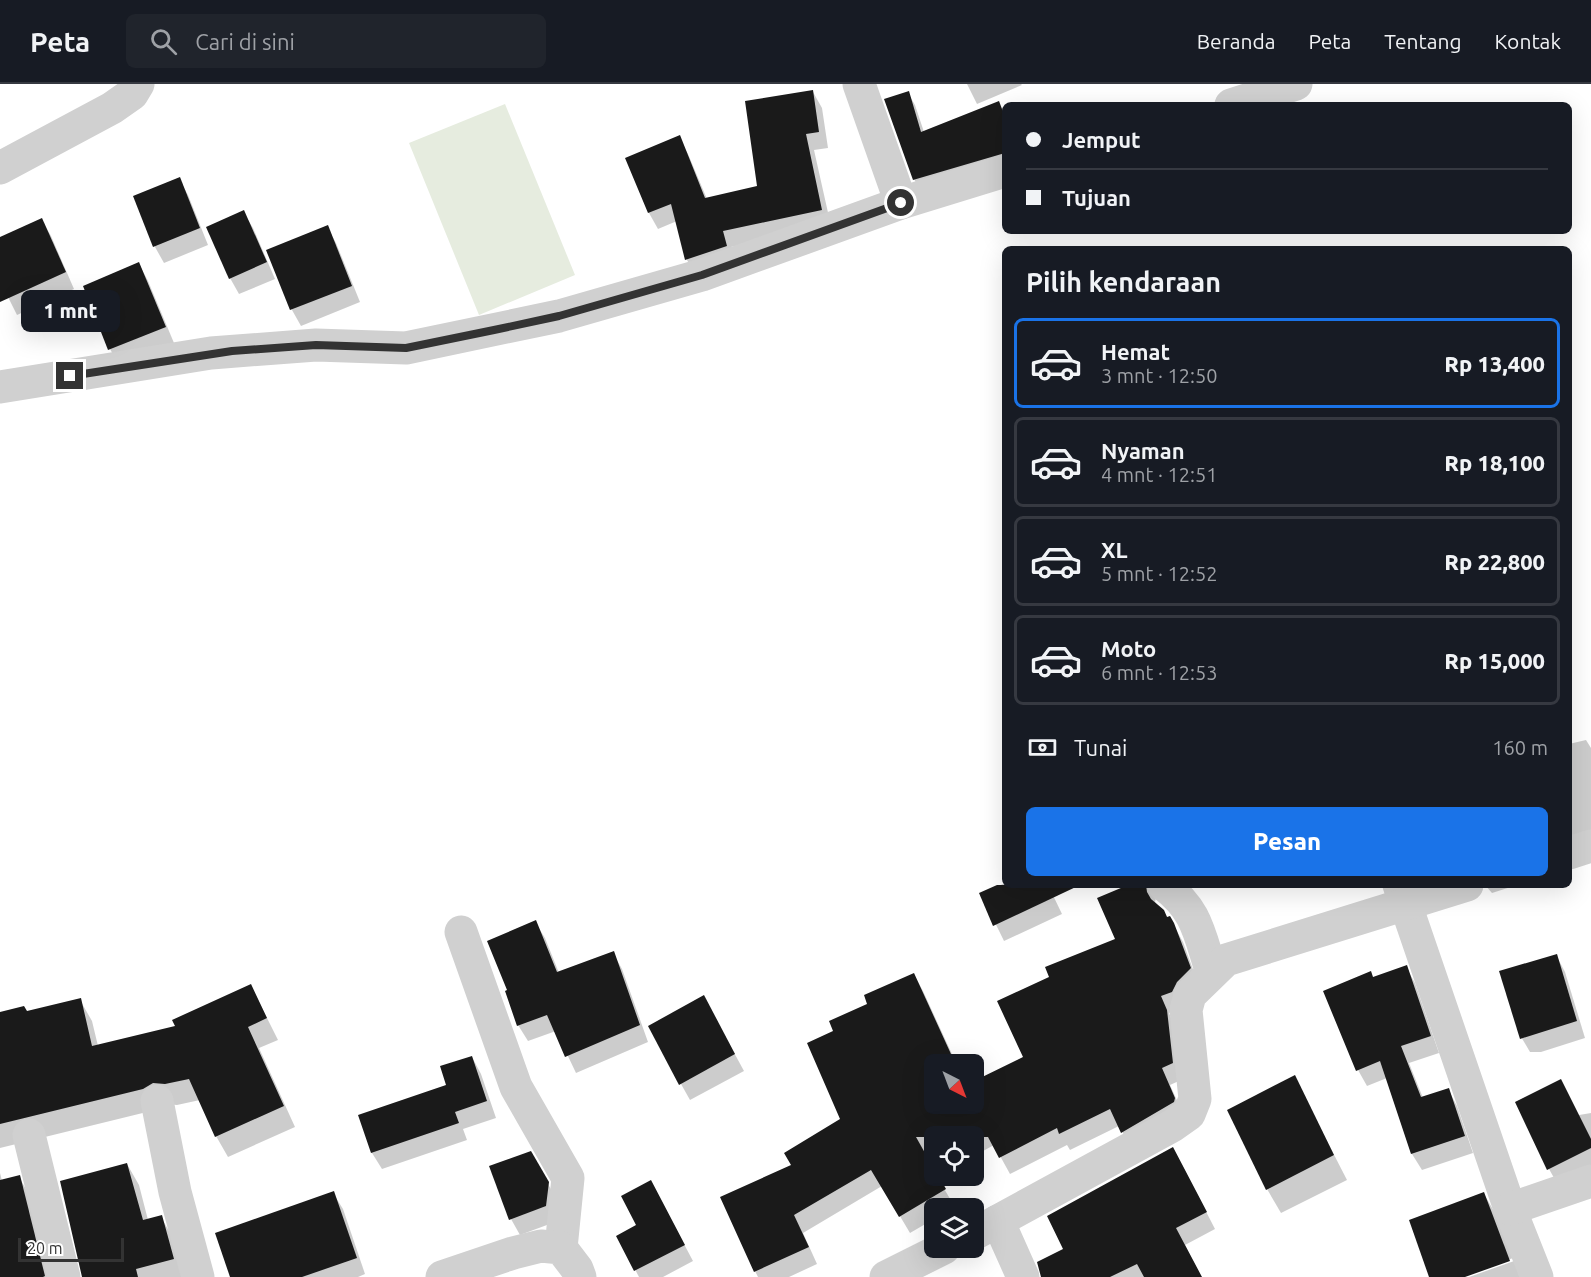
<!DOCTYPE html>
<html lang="id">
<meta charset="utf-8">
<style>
:root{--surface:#171b24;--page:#20242c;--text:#f1f3f6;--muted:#9ea1a6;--line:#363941;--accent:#1a73e8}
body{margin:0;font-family:Ubuntu,sans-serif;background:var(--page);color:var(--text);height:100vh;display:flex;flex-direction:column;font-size:22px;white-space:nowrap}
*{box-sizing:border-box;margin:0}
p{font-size:20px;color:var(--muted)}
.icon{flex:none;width:33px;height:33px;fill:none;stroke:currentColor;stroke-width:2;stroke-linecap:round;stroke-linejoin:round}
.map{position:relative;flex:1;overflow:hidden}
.drawer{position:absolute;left:1002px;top:162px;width:570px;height:642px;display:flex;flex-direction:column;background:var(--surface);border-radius:9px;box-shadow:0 6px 24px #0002}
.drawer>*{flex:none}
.hud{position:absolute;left:1002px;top:18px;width:570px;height:132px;border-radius:9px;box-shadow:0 6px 24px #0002;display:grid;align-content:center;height:132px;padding:0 24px;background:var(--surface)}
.needle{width:39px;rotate:138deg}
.tools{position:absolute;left:924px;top:970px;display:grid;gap:12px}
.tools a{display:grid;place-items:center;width:60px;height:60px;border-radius:9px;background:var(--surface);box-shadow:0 6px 24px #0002;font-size:30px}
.scale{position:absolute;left:18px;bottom:15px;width:106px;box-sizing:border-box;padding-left:6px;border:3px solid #333;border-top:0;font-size:16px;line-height:21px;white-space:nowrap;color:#333;-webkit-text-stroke:4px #fff;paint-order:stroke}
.end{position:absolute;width:27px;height:27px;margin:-14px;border:8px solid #333;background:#fff;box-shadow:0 0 0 3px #fff}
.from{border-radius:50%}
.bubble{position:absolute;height:42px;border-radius:9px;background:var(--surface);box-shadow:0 6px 24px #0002;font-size:20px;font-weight:800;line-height:42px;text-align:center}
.hud b{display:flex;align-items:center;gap:21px;height:57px;font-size:22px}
.hud b+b{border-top:2px solid var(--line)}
.hud i{width:15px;height:15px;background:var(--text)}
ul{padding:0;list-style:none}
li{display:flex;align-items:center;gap:18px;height:90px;margin:0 12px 9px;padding:0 12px;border:3px solid var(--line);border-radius:9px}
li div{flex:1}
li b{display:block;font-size:22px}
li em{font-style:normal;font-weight:800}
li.on{border-color:var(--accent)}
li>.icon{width:54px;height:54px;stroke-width:1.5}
h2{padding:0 24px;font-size:27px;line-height:72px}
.pay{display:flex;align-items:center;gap:15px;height:66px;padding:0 24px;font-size:22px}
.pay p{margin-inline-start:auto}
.button{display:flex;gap:12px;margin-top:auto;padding:12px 24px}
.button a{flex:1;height:69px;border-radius:9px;background:var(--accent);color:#fff;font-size:24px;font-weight:800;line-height:69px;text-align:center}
header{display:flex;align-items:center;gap:36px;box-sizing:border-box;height:84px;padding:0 30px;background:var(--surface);border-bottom:2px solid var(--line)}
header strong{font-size:28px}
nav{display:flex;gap:33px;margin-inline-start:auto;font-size:21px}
.search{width:420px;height:54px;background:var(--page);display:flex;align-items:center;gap:15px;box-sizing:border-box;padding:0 21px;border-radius:9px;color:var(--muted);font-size:22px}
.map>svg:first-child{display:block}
.green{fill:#e6ecdf}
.shadow{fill:#0003}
.building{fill:#1a1a1a}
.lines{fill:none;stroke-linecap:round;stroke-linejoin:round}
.minor{stroke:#d0d0d0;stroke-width:33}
.route{stroke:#333;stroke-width:8}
</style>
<header>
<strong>Peta</strong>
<div class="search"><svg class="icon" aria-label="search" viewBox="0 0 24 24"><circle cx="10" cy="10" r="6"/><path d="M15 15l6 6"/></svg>Cari di sini</div>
<nav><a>Beranda</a><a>Peta</a><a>Tentang</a><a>Kontak</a></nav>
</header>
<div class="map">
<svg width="1591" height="1193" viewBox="0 0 1591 1193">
<rect width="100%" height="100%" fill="#fff"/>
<polygon class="green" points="505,20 575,191 479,231 409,59"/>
<g class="shadow">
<polygon points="967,0 1021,0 1022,1 977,20"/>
<polygon points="813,8 822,24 828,64 814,66 831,142 731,163 735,179 696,192 687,176 677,137 658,145 649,129 627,75 679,53 688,70 707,115 759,103"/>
<polygon points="908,9 915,21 924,48 998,19 1005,31 1005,82 921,107 914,95"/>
<polygon points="179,95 188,111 208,161 164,179 155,163 135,113"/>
<polygon points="243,128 253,144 275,195 239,210 230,194"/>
<polygon points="42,136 51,152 74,205 17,231 0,197 0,154"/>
<polygon points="327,143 336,159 360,218 301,242 292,226 268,167"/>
<polygon points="139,180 148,197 174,259 119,281 110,265"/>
<polygon points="1586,656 1591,664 1591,754 1569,778 1569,660"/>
<polygon points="1005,799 1005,801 1048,801 1062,830 1004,857 981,810"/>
<polygon points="1131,801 1152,801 1157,810 1155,818 1173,840 1183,858 1199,902 1181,924 1169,929 1176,945 1181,996 1170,1001 1184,1032 1132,1065 1119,1042 1070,1066 1067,1061 1010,1090 994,1061 974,1072 974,1053 934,1053 934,1092 939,1092 937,1093 955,1123 951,1125 934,1125 934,1135 910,1149 882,1102 803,1149 817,1180 789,1193 758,1193 755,1187 793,1082 842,1036 835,947 869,920 914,891 923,907 957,981 934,981 934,1020 974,1020 974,998 1025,974 1050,893 1117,856"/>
<polygon points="1485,801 1517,801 1492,809"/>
<polygon points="535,838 545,854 559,889 613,869 622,885 648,958 576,989 556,947 528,957 518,941"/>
<polygon points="1556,871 1565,888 1585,954 1541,968 1530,968 1520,951"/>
<polygon points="1406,883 1415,899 1439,969 1409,979 1423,1014 1448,1005 1457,1022 1473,1069 1422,1086 1412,1070 1387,994 1367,1002 1358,986 1373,894"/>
<polygon points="251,902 278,956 259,964 295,1043 228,1073 216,1052 200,1016 177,1021 165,1020 155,1026 0,1064 0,929 26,928 80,916 92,937 98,962 177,943"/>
<polygon points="713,930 744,987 690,1016 681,1000"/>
<polygon points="472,973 481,990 496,1034 463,1045 467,1056 382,1085 372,1069 360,1032 448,1002"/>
<polygon points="1294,993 1347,1096 1281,1129 1267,1105"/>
<polygon points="1591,1029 1591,1085 1558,1101 1549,1085 1579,1031"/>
<polygon points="530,1068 557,1116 555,1138 520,1151 511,1135"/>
<polygon points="127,1080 139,1101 148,1136 161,1133 173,1154 184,1193 83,1193"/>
<polygon points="1182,1081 1215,1145 1185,1161 1201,1193 1042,1193"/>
<polygon points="0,1089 2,1097 19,1093 31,1114 51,1193 0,1193"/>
<polygon points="333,1109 343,1125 365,1190 358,1193 232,1193"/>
<polygon points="1484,1110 1498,1134 1513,1174 1460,1193 1431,1193"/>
<polygon points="660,1115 693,1177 663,1193 639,1193 618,1153 638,1142"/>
<polygon points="1514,1177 1520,1193 1469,1193"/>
</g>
<g class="building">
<polygon points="813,6 819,48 806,50 822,126 723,147 727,162 685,176 671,120 648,129 625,74 680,51 705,114 757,102 745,17"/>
<polygon points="909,7 921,48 999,17 1005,33 1005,69 913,96 884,15"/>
<polygon points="180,93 200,144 153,163 133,112"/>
<polygon points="244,126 267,178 229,195 206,143"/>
<polygon points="42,134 66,188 0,218 0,153"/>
<polygon points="328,141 352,202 290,226 266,166"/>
<polygon points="139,178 166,243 108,266 83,202"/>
<polygon points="997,801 1080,801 993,842 979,809"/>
<polygon points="1128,801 1146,801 1147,808 1151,815 1164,826 1167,833 1170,832 1174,839 1191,884 1177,898 1172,908 1161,912 1167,926 1173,979 1162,984 1175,1014 1174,1018 1121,1049 1110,1025 1059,1050 1057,1044 999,1074 988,1053 916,1053 934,1085 934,1092 939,1092 946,1105 899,1133 871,1086 794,1131 809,1163 754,1188 720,1113 791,1081 784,1069 840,1035 807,959 833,947 829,937 867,920 864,911 914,889 956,981 934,981 934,1020 974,1020 974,997 1023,973 997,917 1049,893 1045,883 1115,855 1097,814"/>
<polygon points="536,836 557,888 614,867 640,941 565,973 547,931 517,942 505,907 507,906 487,857"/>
<polygon points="1557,870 1577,937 1520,955 1499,887"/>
<polygon points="1407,881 1431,952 1401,962 1421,1013 1449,1004 1465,1052 1411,1070 1380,977 1356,987 1323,907 1371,887 1373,893"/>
<polygon points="251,900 267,934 248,943 284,1022 215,1053 189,995 165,1000 153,999 143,1005 0,1040 0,928 24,922 27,927 81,914 92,962 175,942 172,936"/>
<polygon points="704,911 735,970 679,1001 648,942"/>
<polygon points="472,972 487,1017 455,1028 459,1039 371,1069 358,1031 446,1001 440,982"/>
<polygon points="1295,991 1334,1071 1266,1106 1227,1026"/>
<polygon points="1561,995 1591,1055 1591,1064 1547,1086 1515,1018"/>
<polygon points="1173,1063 1207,1128 1176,1144 1202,1193 1144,1193 1137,1180 1110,1193 1041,1193 1037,1178 1063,1165 1047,1132"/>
<polygon points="531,1067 549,1098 546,1122 509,1136 489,1082"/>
<polygon points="127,1079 143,1136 162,1131 174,1175 136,1185 138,1193 82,1193 60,1097"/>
<polygon points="20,1091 45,1192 43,1193 0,1193 0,1096"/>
<polygon points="651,1096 685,1161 634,1187 616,1152 636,1141 621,1112"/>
<polygon points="334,1107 357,1174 302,1193 230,1193 215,1149"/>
<polygon points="1484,1108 1510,1177 1465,1193 1429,1193 1409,1136"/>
</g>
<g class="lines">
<g class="minor">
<polyline points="859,0 901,119"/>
<polyline points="1231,21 1296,0"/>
<polyline points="0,84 112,24 132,10 138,0"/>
<polyline points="0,303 211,269 316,261 406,264 559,232 702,191 901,119 1005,87"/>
<polyline points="1569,769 1591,762"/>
<path d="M1164,801c34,26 35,49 48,88"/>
<polyline points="1399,801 1510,1125 1537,1193"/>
<polyline points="461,848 516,1003 568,1094 561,1164"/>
<polyline points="157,1017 175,1108 198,1193"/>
<polyline points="29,1051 64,1193"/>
<polyline points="1510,1125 1591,1097"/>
<polyline points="998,1137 1023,1193"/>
<polyline points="974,1150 1172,1042 1189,1030 1195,1015 1186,926 1190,911 1226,876 1467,801"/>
<polyline points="442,1193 513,1169 541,1162 561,1164 577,1185 580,1193"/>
<polyline points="886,1193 944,1164"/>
</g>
</g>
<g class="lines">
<polyline class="route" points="70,292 232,267 316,261 406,264 494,246 559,232 702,191 901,119"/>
</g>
</svg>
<div class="tools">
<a><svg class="needle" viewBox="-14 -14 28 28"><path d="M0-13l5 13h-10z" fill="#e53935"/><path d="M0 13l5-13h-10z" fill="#9ea1a6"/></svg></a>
<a><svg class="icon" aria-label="locate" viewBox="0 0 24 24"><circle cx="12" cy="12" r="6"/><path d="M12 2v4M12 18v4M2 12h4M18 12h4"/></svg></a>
<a><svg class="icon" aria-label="layers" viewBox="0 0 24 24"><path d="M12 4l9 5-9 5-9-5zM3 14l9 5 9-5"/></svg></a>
</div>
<div class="scale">20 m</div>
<i class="end from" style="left:901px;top:119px"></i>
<i class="end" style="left:70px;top:292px"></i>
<div class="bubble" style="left:21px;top:206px;width:99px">1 mnt</div>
<div class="hud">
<b><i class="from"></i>Jemput</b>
<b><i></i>Tujuan</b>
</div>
<section class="drawer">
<h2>Pilih kendaraan</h2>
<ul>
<li class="on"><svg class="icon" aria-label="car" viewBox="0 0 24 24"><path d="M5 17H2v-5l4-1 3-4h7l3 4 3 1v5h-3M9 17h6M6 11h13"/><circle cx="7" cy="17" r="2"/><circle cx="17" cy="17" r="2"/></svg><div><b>Hemat</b><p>3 mnt · 12:50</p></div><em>Rp 13,400</em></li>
<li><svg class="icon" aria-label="car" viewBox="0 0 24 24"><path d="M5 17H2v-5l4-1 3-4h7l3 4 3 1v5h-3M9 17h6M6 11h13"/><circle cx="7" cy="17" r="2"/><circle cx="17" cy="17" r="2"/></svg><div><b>Nyaman</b><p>4 mnt · 12:51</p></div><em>Rp 18,100</em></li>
<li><svg class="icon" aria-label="car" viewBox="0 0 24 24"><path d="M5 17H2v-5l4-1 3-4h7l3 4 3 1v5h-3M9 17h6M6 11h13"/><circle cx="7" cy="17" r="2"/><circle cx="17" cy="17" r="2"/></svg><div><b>XL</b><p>5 mnt · 12:52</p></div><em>Rp 22,800</em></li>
<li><svg class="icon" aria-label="car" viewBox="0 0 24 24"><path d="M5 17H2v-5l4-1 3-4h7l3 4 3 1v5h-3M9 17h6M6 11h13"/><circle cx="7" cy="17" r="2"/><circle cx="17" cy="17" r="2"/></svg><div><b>Moto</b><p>6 mnt · 12:53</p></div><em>Rp 15,000</em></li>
</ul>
<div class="pay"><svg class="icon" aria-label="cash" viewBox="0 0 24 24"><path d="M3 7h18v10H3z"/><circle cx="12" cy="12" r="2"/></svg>Tunai<p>160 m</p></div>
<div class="button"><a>Pesan</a></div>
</section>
</div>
